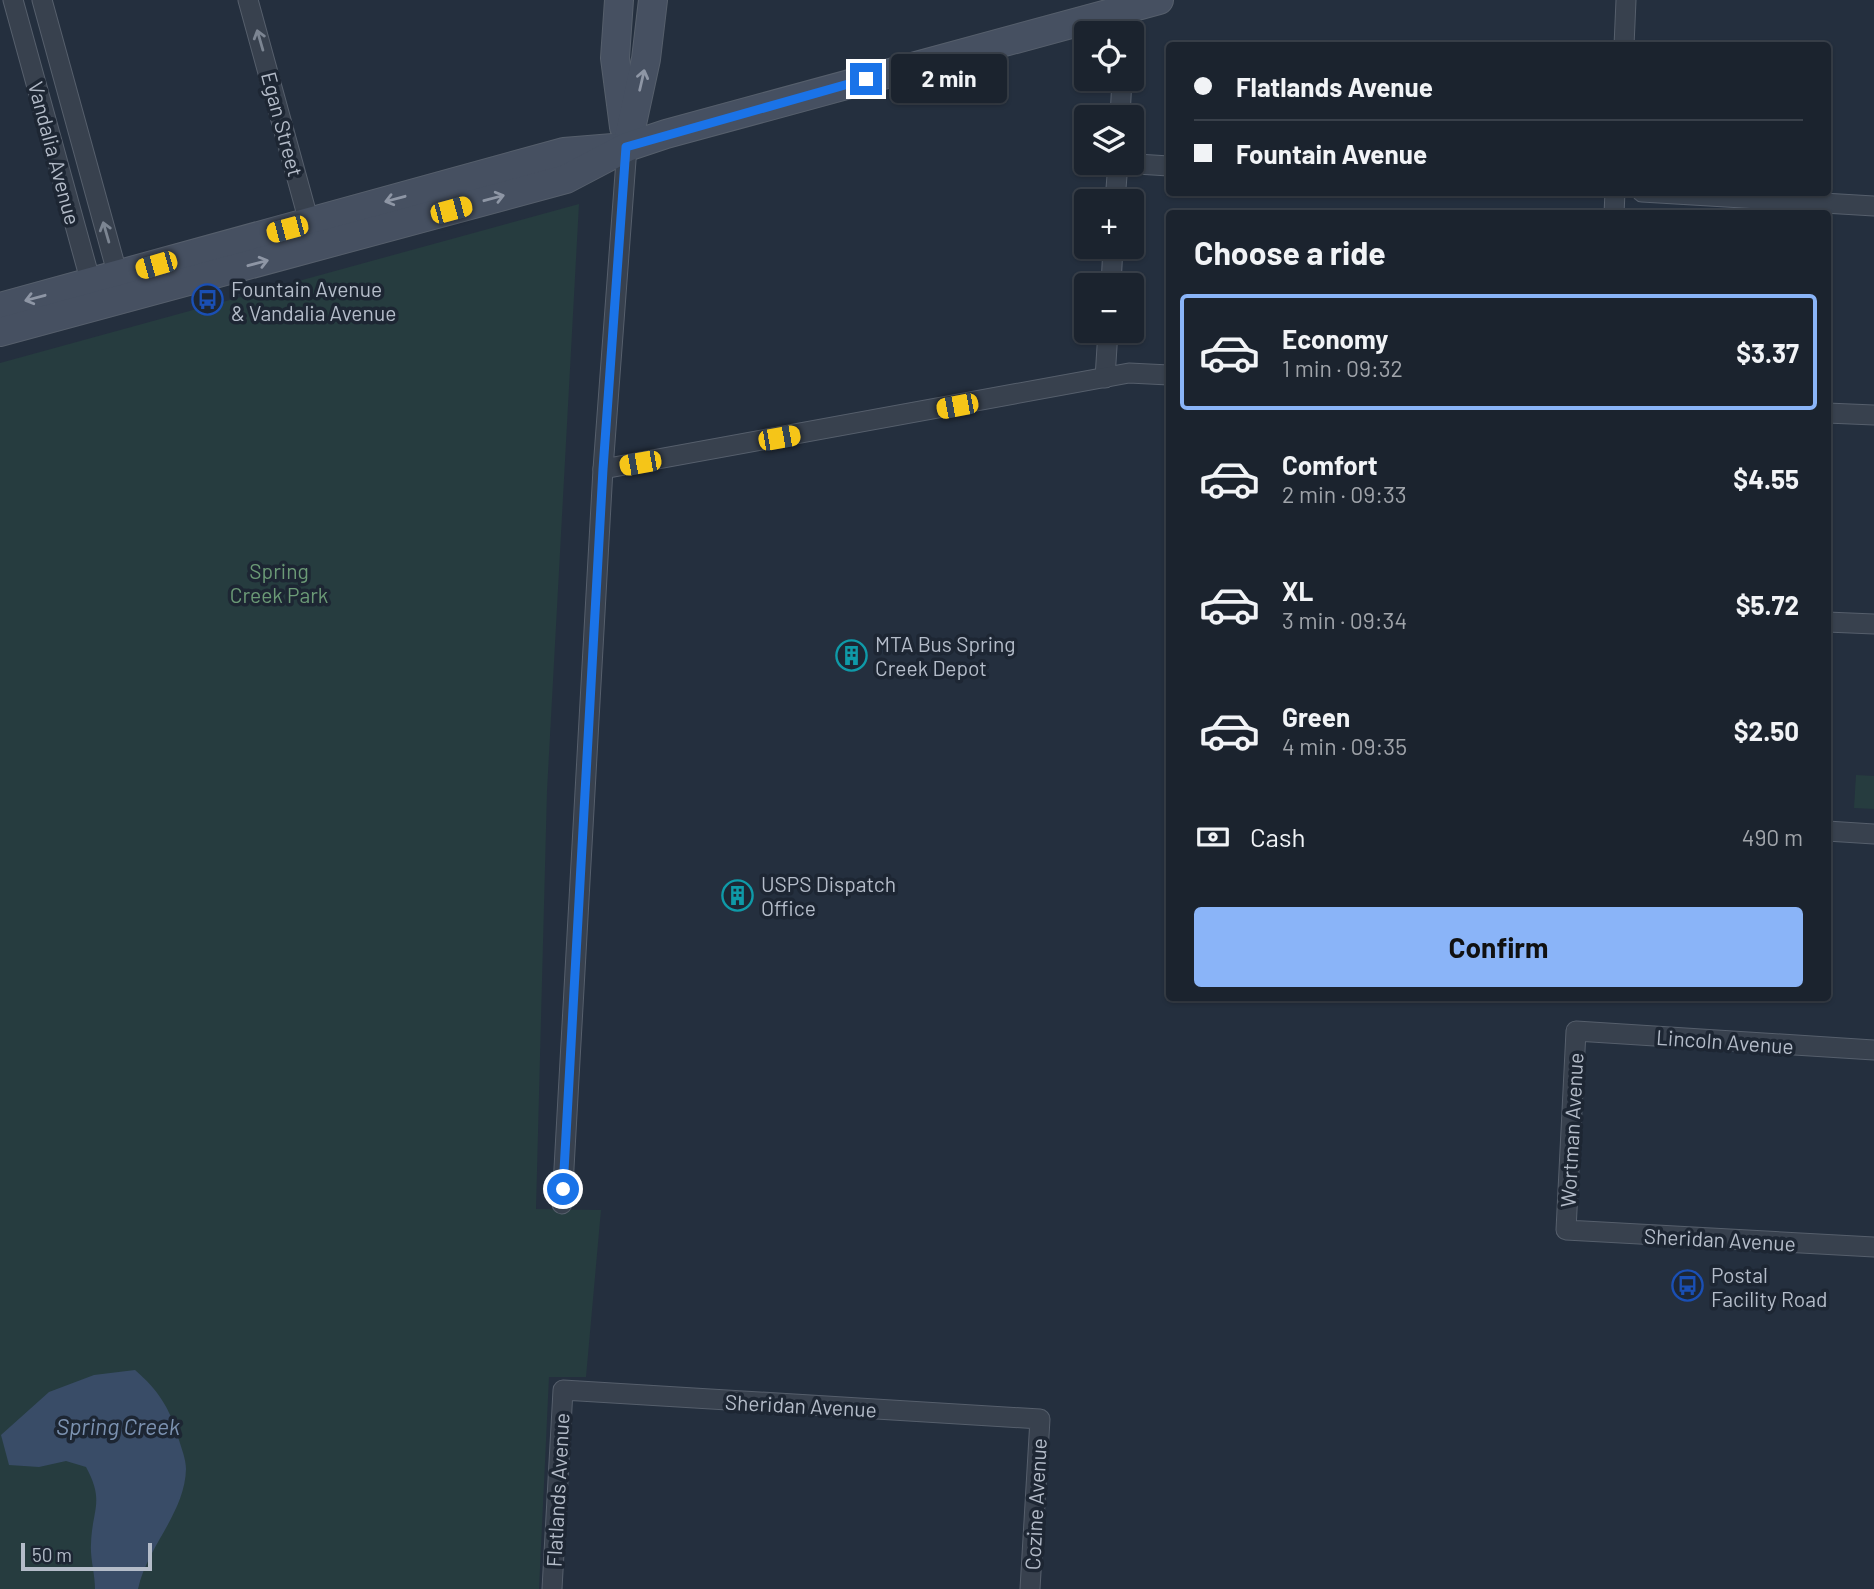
<!DOCTYPE html>
<meta charset="utf-8">
<style>
:root{--surface:#1b232e;--page:#282f3a;--text:#f1f3f6;--muted:#a0a4aa;--line:#39404a;--accent:#8ab4f8}
body{margin:0;font-family:Barlow,sans-serif;background:var(--page);color:var(--text);height:100vh;display:flex;flex-direction:column;font-size:26px;white-space:nowrap}
*{box-sizing:border-box;margin:0}
p{font-size:23px;color:var(--muted)}
.icon{flex:none;width:38px;height:38px;fill:none;stroke:currentColor;stroke-width:2;stroke-linecap:round;stroke-linejoin:round}
.map{position:relative;flex:1;overflow:hidden}
.side{position:absolute;left:1166px;top:210px;width:665px;height:791px;display:flex;flex-direction:column;background:var(--surface);border-radius:7px;box-shadow:0 2px 5px #0004,0 0 0 2px var(--line)}
.side>*{flex:none}
.top-card{position:absolute;left:1166px;top:42px;width:665px;height:154px;border-radius:7px;box-shadow:0 2px 5px #0004,0 0 0 2px var(--line);display:grid;align-content:center;height:154px;padding:0 28px;background:var(--surface)}
.fabs{position:absolute;left:1074px;top:21px;display:grid;gap:14px}
.fabs a{display:grid;place-items:center;width:70px;height:70px;border-radius:7px;background:var(--surface);box-shadow:0 2px 5px #0004,0 0 0 2px var(--line);font-size:35px}
.scale{position:absolute;left:21px;bottom:18px;width:131px;box-sizing:border-box;padding-left:7px;border:4px solid #b4bcc9;border-top:0;font-size:19px;line-height:24px;white-space:nowrap;color:#b4bcc9;-webkit-text-stroke:5px #1d2633;paint-order:stroke}
.end{position:absolute;width:32px;height:32px;margin:-16px;border:9px solid #1a73e8;background:#fff;box-shadow:0 0 0 4px #fff}
.from{border-radius:50%}
.bubble{position:absolute;height:49px;border-radius:7px;background:var(--surface);box-shadow:0 2px 5px #0004,0 0 0 2px var(--line);font-size:23px;font-weight:700;line-height:49px;text-align:center}
.car{position:absolute;width:21px;height:42px;margin:-21px -10px;border-radius:9px;box-shadow:0 0 5px 2px #0007;background:linear-gradient(#f5c518 24%,#345 0 40%,#f5c518 0 76%,#345 0 86%,#f5c518 0)}
.top-card b{display:flex;align-items:center;gap:24px;height:66px;font-size:26px}
.top-card b+b{border-top:2px solid var(--line)}
.top-card i{width:18px;height:18px;background:var(--text)}
ul{padding:0;list-style:none}
li{display:flex;align-items:center;gap:21px;height:116px;margin:0 14px 10px;padding:0 14px;border:4px solid transparent;border-radius:7px}
li div{flex:1}
li b{display:block;font-size:26px}
li em{font-style:normal;font-weight:700}
li.on{border-color:var(--accent)}
li>.icon{width:63px;height:63px;stroke-width:1.5}
h2{padding:0 28px;font-size:32px;line-height:84px}
.pay{display:flex;align-items:center;gap:18px;height:77px;padding:0 28px;font-size:26px}
.pay p{margin-inline-start:auto}
.primary-button{display:flex;gap:14px;margin-top:auto;padding:14px 28px}
.primary-button a{flex:1;height:80px;border-radius:7px;background:var(--accent);color:#111;font-size:28px;font-weight:700;line-height:80px;text-align:center}
.map>svg:first-child{display:block}
.green{fill:#263c3f}
.water{fill:#394c67}
.lines{fill:none;stroke-linecap:round;stroke-linejoin:round}
.street-casing{stroke:#565f6c;stroke-width:21}
.secondary-casing{stroke:#565f6c;stroke-width:30}
.street{stroke:#38414e;stroke-width:19}
.secondary{stroke:#465061;stroke-width:28}
.oneway{stroke:#7c8592}
.oneway2{stroke:#8e96a5}
.route{stroke:#1a73e8;stroke-width:9}
.labels{text-anchor:middle;dominant-baseline:central;stroke-width:7;stroke-linejoin:round;paint-order:stroke}
.street-label{font-size:21px;fill:#b4bcc9;stroke:#1d2633}
.poi-label{font-size:21px;fill:#b4bcc9;stroke:#1d2633;text-anchor:start}
.park-label{font-size:21px;fill:#6b9a76;stroke:#1d2633}
.water-label{font-size:23px;font-style:italic;fill:#7c92b1;stroke:#1d2633}
</style>
<div class="map">
<svg width="1874" height="1589" viewBox="0 0 1874 1589">
<rect width="100%" height="100%" fill="#242f3e"/>
<g class="green">
<polygon points="579,204 547,791 536,1209 601,1210 586,1377 549,1377 539,1589 0,1589 0,363"/>
<polygon points="1856,775 1874,776 1874,809 1854,808"/>
</g>
<path class="water" d="M135,1370c23,20 35,38 43,67 3,10 8,22 8,32 -1,44 -39,78 -48,120h-43c0,-15 -5,-31 -4,-45 1,-35 14,-42 -5,-77l-20,-6 -27,6 -30,-2 -8,-30 48,-43 45,-17z"/>
<g class="lines">
<defs>
<g id="street">
<polyline points="13,0 94,294"/>
<polyline points="42,0 121,287"/>
<polyline points="248,0 312,233"/>
<polyline points="1126,33 1129,0"/>
<polyline points="1624,46 1626,0"/>
<polyline points="1120,117 1122,79"/>
<polyline points="1121,163 1169,166"/>
<polyline points="1642,192 1874,206"/>
<polyline points="1115,201 1118,163"/>
<polyline points="1614,214 1615,192"/>
<polyline points="1111,285 1113,247"/>
<polyline points="1105,378 1108,331"/>
<polyline points="1827,413 1874,415"/>
<polyline points="603,469 1129,373 1169,375"/>
<polyline points="1827,622 1874,624"/>
<polyline points="1827,831 1874,834"/>
<polyline points="1874,1050 1576,1031 1566,1230 1874,1247"/>
<polyline points="562,1204 603,469 627,147"/>
<polyline points="552,1589 563,1390 1040,1419 1030,1589"/>
</g>
<g id="secondary">
<polyline points="619,0 615,58 624,127"/>
<polyline points="627,147 646,59 653,0"/>
<polyline points="0,307 564,152 613,148"/>
<polyline points="0,332 566,179 627,147 666,134 1159,0"/>
</g>
</defs>
<use href="#street" class="street-casing"/>
<use href="#secondary" class="secondary-casing"/>
<use href="#street" class="street"/>
<use href="#secondary" class="secondary"/>
</g>
<defs><path id="oneway-shaft" d="M-6 0H5M1.5-3L5.5 0L1.5 3" fill="none" stroke-width="1.6" stroke-linecap="round" stroke-linejoin="round" transform="scale(1.75)"/></defs>
<g class="oneway">
<use href="#oneway-shaft" transform="translate(260 40) rotate(-106)"/>
<use href="#oneway-shaft" transform="translate(106 232) rotate(-106)"/>
</g>
<g class="oneway2">
<use href="#oneway-shaft" transform="translate(642 80) rotate(-77)"/>
<use href="#oneway-shaft" transform="translate(494 198) rotate(-15)"/>
<use href="#oneway-shaft" transform="translate(395 199) rotate(165)"/>
<use href="#oneway-shaft" transform="translate(258 263) rotate(-15)"/>
<use href="#oneway-shaft" transform="translate(35 298) rotate(165)"/>
</g>
<g class="lines">
<polyline class="route" points="563,1189 603,469 626,147 866,79"/>
</g>
<defs>
<symbol id="bus-ring" viewBox="-11 -11 22 22"><circle r="9.5" fill="#1d2633" stroke="#1a4fb4" stroke-width="1.5"/><path d="M-5-6H5V4H4V6H2V4H-2V6H-4V4H-5ZM-3.5-4V0h7V-4ZM-3.5 1.2v1.5H-2V1.2ZM2 1.2v1.5H3.5V1.2Z" fill="#1a4fb4"/></symbol>
<symbol id="building-ring" viewBox="-11 -11 22 22"><circle r="9.5" fill="#1d2633" stroke="#0f9aa8" stroke-width="1.5"/><path d="M-4-6H4V6H1V3H-1V6H-4ZM-2.5-4.3h1.7v1.8h-1.7ZM.8-4.3h1.7v1.8H.8ZM-2.5-1h1.7V.8h-1.7ZM.8-1h1.7V.8H.8Z" fill="#0f9aa8"/></symbol>
</defs>
<g fill-rule="evenodd">
<use href="#bus-ring" x="190" y="282" width="35" height="35"/>
<use href="#building-ring" x="834" y="638" width="35" height="35"/>
<use href="#building-ring" x="720" y="878" width="35" height="35"/>
<use href="#bus-ring" x="1670" y="1268" width="35" height="35"/>
</g>
<g class="labels">
<g class="street-label">
<text transform="translate(283 124) rotate(75)">Egan Street</text>
<text transform="translate(55 153) rotate(75)">Vandalia Avenue</text>
<text transform="translate(1725 1041) rotate(4)">Lincoln Avenue</text>
<text transform="translate(1571 1130) rotate(-87)">Wortman Avenue</text>
<text transform="translate(1720 1239) rotate(3)">Sheridan Avenue</text>
<text transform="translate(801 1405) rotate(3)">Sheridan Avenue</text>
<text transform="translate(557 1490) rotate(-87)">Flatlands Avenue</text>
<text transform="translate(1035 1504) rotate(-87)">Cozine Avenue</text>
</g>
<g class="poi-label">
<text x="231" y="288">Fountain Avenue<tspan x="231" dy="24">&amp; Vandalia Avenue</tspan></text>
<text x="875" y="643">MTA Bus Spring<tspan x="875" dy="24">Creek Depot</tspan></text>
<text x="761" y="883">USPS Dispatch<tspan x="761" dy="24">Office</tspan></text>
<text x="1711" y="1274">Postal<tspan x="1711" dy="24">Facility Road</tspan></text>
</g>
<g class="park-label">
<text x="279" y="570">Spring<tspan x="279" dy="24">Creek Park</tspan></text>
</g>
<g class="water-label">
<text x="118" y="1426">Spring Creek</text>
</g>
</g>
</svg>
<div class="fabs">
<a><svg class="icon" aria-label="locate" viewBox="0 0 24 24"><circle cx="12" cy="12" r="6"/><path d="M12 2v4M12 18v4M2 12h4M18 12h4"/></svg></a>
<a><svg class="icon" aria-label="layers" viewBox="0 0 24 24"><path d="M12 4l9 5-9 5-9-5zM3 14l9 5 9-5"/></svg></a>
<a>+</a>
<a>−</a>
</div>
<div class="scale">50 m</div>
<i class="end from" style="left:563px;top:1189px"></i>
<i class="end" style="left:866px;top:79px"></i>
<div class="bubble" style="left:891px;top:54px;width:116px">2 min</div>
<i class="car" style="left:451px;top:210px;rotate:75deg"></i>
<i class="car" style="left:287px;top:229px;rotate:255deg"></i>
<i class="car" style="left:156px;top:265px;rotate:254deg"></i>
<i class="car" style="left:957px;top:406px;rotate:259deg"></i>
<i class="car" style="left:779px;top:438px;rotate:80deg"></i>
<i class="car" style="left:640px;top:463px;rotate:260deg"></i>
<div class="top-card">
<b><i class="from"></i>Flatlands Avenue</b>
<b><i></i>Fountain Avenue</b>
</div>
<section class="side">
<h2>Choose a ride</h2>
<ul>
<li class="on"><svg class="icon" aria-label="car" viewBox="0 0 24 24"><path d="M5 17H2v-5l4-1 3-4h7l3 4 3 1v5h-3M9 17h6M6 11h13"/><circle cx="7" cy="17" r="2"/><circle cx="17" cy="17" r="2"/></svg><div><b>Economy</b><p>1 min · 09:32</p></div><em>$3.37</em></li>
<li><svg class="icon" aria-label="car" viewBox="0 0 24 24"><path d="M5 17H2v-5l4-1 3-4h7l3 4 3 1v5h-3M9 17h6M6 11h13"/><circle cx="7" cy="17" r="2"/><circle cx="17" cy="17" r="2"/></svg><div><b>Comfort</b><p>2 min · 09:33</p></div><em>$4.55</em></li>
<li><svg class="icon" aria-label="car" viewBox="0 0 24 24"><path d="M5 17H2v-5l4-1 3-4h7l3 4 3 1v5h-3M9 17h6M6 11h13"/><circle cx="7" cy="17" r="2"/><circle cx="17" cy="17" r="2"/></svg><div><b>XL</b><p>3 min · 09:34</p></div><em>$5.72</em></li>
<li><svg class="icon" aria-label="car" viewBox="0 0 24 24"><path d="M5 17H2v-5l4-1 3-4h7l3 4 3 1v5h-3M9 17h6M6 11h13"/><circle cx="7" cy="17" r="2"/><circle cx="17" cy="17" r="2"/></svg><div><b>Green</b><p>4 min · 09:35</p></div><em>$2.50</em></li>
</ul>
<div class="pay"><svg class="icon" aria-label="cash" viewBox="0 0 24 24"><path d="M3 7h18v10H3z"/><circle cx="12" cy="12" r="2"/></svg>Cash<p>490 m</p></div>
<div class="primary-button"><a>Confirm</a></div>
</section>
</div>
